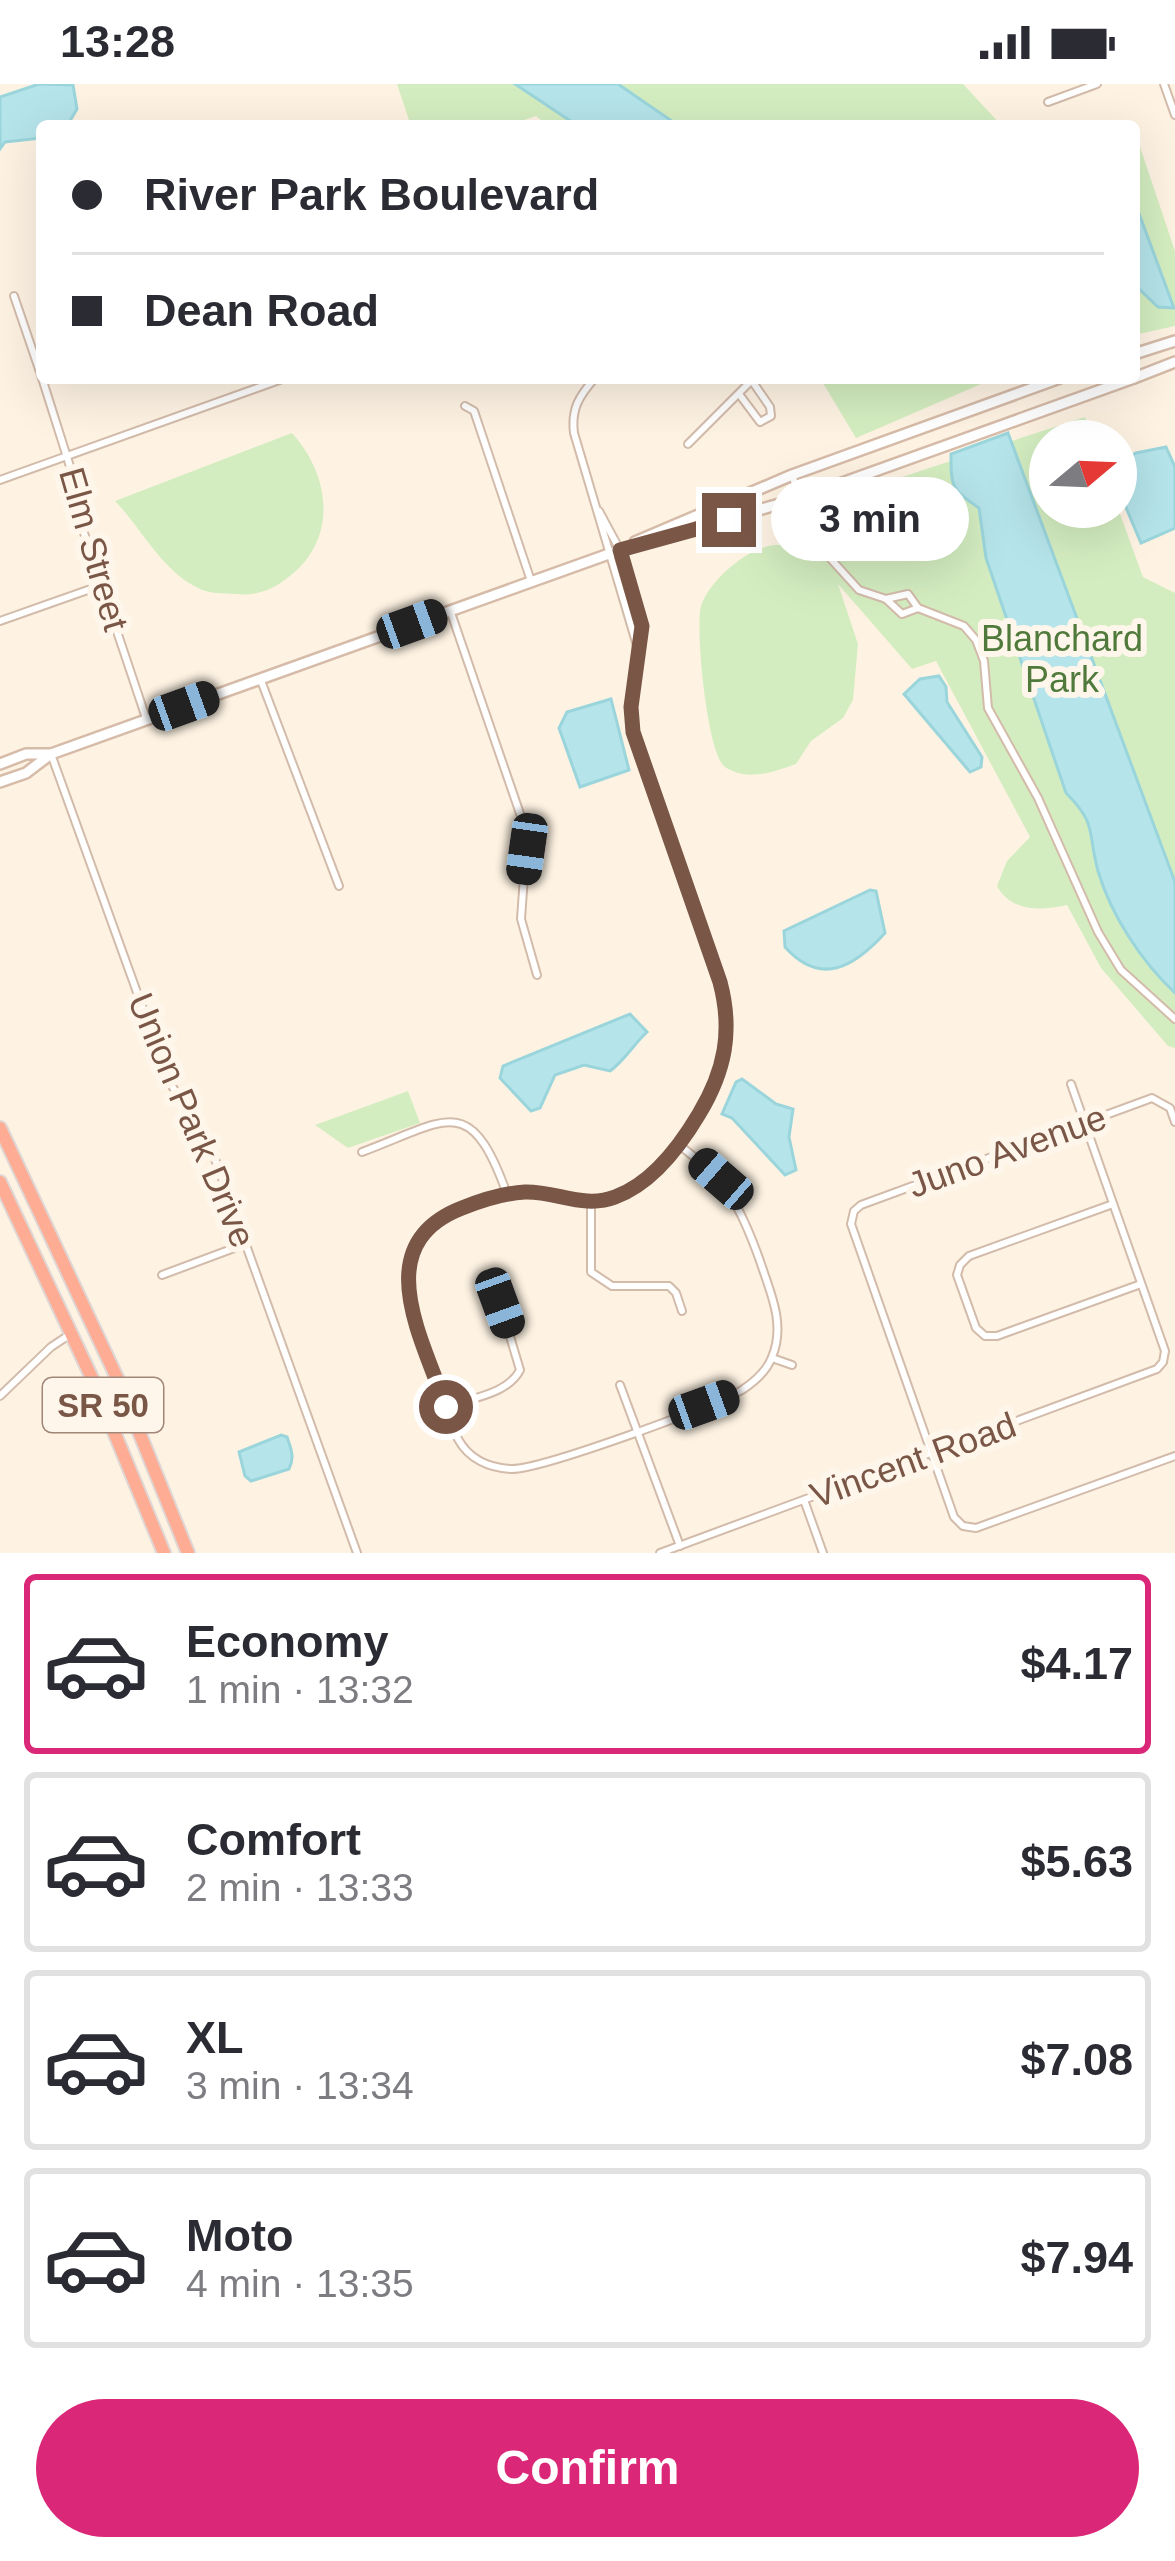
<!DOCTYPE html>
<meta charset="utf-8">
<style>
:root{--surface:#fff;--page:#f2f2f3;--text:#2b2b33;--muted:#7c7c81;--line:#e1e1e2;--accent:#db2777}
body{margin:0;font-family:Helvetica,sans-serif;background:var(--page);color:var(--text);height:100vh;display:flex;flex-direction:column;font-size:45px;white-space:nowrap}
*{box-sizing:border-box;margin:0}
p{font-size:39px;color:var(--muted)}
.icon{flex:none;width:66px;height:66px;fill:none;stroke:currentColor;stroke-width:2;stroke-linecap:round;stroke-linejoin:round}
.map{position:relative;height:1469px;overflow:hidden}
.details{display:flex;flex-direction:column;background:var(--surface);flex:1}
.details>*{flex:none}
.top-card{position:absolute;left:36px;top:36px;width:1104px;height:264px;border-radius:12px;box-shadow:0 12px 48px #0002;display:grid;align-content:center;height:264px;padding:0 36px;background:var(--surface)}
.needle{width:78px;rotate:71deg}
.controls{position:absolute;left:1029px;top:336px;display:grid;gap:24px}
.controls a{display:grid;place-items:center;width:108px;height:108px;border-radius:50%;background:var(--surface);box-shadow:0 12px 48px #0002;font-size:60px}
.end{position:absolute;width:54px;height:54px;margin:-27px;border:15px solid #795646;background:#fff;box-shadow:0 0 0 6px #fff}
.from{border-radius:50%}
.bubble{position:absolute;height:84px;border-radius:42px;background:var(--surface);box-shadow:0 12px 48px #0002;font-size:39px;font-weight:600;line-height:84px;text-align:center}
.car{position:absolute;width:36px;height:72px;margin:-36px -18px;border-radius:15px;box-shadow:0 0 9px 3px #0007;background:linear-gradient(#222 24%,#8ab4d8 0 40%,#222 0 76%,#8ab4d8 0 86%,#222 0)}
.top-card b{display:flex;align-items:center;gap:42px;height:114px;font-size:45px}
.top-card b+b{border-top:3px solid var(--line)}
.top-card i{width:30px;height:30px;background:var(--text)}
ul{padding:21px 0 0;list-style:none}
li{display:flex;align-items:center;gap:36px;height:180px;margin:0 24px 18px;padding:0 12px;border:6px solid var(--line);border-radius:12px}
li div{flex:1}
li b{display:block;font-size:45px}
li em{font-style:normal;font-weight:600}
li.current{border-color:var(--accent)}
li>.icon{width:108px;height:108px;stroke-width:1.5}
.action{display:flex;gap:24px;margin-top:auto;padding:24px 36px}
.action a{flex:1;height:138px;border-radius:72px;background:var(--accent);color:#fff;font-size:48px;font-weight:600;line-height:138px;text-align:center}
.status{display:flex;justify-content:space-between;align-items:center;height:84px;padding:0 60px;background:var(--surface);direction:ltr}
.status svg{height:33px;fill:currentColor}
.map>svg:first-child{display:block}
.green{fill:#d4edc0}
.water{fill:#b5e4ea;stroke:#9bd5dc;stroke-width:3}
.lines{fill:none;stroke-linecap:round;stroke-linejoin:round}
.street-casing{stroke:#d3bbaa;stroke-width:10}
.secondary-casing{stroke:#d6bba8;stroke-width:14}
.highway-casing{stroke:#dfd6d3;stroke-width:16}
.street{stroke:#fff;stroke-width:6}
.secondary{stroke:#fff;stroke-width:9}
.highway{stroke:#feac94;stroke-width:12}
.route{stroke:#795646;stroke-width:15}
.labels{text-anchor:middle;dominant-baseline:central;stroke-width:12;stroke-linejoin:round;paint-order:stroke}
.shield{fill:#fff6eb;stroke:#a18678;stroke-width:3}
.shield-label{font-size:33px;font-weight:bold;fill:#795646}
.street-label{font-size:36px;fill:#795646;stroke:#fff6eb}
.park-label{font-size:36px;fill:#507a3b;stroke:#fff6eb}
</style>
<div class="status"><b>13:28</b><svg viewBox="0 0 49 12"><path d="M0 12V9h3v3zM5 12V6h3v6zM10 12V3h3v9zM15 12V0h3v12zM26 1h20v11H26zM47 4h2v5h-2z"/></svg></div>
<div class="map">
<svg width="1175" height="1469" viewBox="0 0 1175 1469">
<rect width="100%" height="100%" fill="#fef3e3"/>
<g class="green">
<polygon points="397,0 963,0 1002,42 549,42 536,32 507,42 411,42"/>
<polygon points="1134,45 1175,167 1175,242 1134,251"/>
<polygon points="820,294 995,294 856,354"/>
<path d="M1085,333l9,24h-44v66h66v-4l27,74 32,16v455l-7,-2 -67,-78 -34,-63c-26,6 -56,7 -70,-19l10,-25 23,-24 -94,-176 -24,8 -74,-85 20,60 -5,56 -10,18 -32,23 -15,23c-23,8 -48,18 -71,3 -18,-13 -30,-139 -24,-161 8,-26 50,-62 77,-61 15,0 29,9 41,18l-39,-46z"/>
<path d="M292,349c40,44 46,109 -6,146 -15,12 -32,17 -51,15 -12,-1 -27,0 -37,-6 -36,-17 -56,-59 -83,-87z"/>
<polygon points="408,1007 420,1039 348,1064 315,1041"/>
</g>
<g class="water">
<polygon points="39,0 73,1 77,25 67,42 42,42 42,54 5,58 0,65 0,13"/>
<polygon points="515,0 618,0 679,42 578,42"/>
<polygon points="1134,116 1174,224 1158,223 1134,200"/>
<path d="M1008,349l167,449v111c-34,-32 -64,-78 -77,-122 -11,-40 0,-46 -32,-78l-80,-235 -7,-50c-28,-19 -28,-21 -28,-54z"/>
<polygon points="1166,363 1175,383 1175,444 1141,459 1116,400 1116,380 1136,369"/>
<path d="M887,418l16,19 -2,19 -20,17 -22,1c-14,-12 -25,-21 -24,-40l26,-12z"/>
<polygon points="939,592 946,603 947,618 982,673 981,683 970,688 904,610 920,595"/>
<polygon points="611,615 629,686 580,703 559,644 567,628"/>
<path d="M870,806l6,1 9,42c-31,34 -64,54 -100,14l-1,-16z"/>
<path d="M630,930l17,18c-13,12 -23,29 -37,39l-26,-6 -29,10 -15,33 -9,3 -31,-33 3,-12z"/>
<polygon points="742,995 776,1020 793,1025 789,1053 796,1086 785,1091 732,1034 722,1030 736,998"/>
<path d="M281,1351l6,2c4,12 8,20 2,32l-38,12 -6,-5 -6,-24z"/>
</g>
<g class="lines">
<defs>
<g id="street">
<polyline points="1164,0 1175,31"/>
<polyline points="1048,18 1097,0"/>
<polyline points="14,212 42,294"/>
<polyline points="42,294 73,392 80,437 146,634"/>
<path d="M595,294c-16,18 -24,31 -21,55l64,216"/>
<polyline points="739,310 760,338 771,332 770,323 750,294"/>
<polyline points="465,322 474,327 531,497"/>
<polyline points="688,360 752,296"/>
<polyline points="792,391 810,443 829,473 859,506 886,515 902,530 918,524"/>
<polyline points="0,396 285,294"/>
<path d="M599,427l21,39 22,76 -11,81 7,46 82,230c7,23 11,47 6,71 -11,50 -64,130 -115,145 -33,10 -65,-10 -99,-6 -55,8 -112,37 -104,100 3,23 15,47 23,69 8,25 14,55 27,77 11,20 31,29 53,30 29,1 201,-62 231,-79 12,-8 25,-19 30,-33 14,-33 -2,-65 -12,-96 -20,-56 -33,-80 -81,-116"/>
<polyline points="886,515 908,510 918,524 964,542 976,556 984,577 988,624 1038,714 1098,848 1121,886 1175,935"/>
<polyline points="450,526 527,750 521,835 537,891"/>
<polyline points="0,537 102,501"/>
<polyline points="260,594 339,802"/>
<polyline points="51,670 160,972 172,1002 211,1064 357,1469"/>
<polyline points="1175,1038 1170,1024 1152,1014 861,1121 854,1127 851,1140 954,1433 963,1442 976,1444 1175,1372"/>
<path d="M362,1068c86,-32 108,-61 145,42"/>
<polyline points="591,1119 591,1188 612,1202 669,1202 676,1209 682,1227"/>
<polyline points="1113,1120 969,1172 960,1181 957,1191 976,1244 985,1252 997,1252 1141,1200"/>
<polyline points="162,1191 245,1160"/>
<polyline points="772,1274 792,1281"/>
<polyline points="620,1301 680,1462"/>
<polyline points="0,1312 51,1263 69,1251"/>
<path d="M446,1323c25,-9 62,-13 74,-37l-20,-67 2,-12"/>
<polyline points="804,1416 823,1469"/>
<polyline points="660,1469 1157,1285 1163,1278 1165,1267 1071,1000"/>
</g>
<g id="secondary">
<polyline points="1134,270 1175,257"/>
<polyline points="1134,294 1175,278"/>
<polyline points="635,458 792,391 1060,294"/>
<polyline points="0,680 26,670 51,670"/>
<polyline points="0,698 26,689 51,670 620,466 800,414 1134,294"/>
</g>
<g id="highway">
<polyline points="0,1044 118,1296 188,1469"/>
<polyline points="0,1098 91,1292 164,1469"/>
</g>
</defs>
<use href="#street" class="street-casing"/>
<use href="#secondary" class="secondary-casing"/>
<use href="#highway" class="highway-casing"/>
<use href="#street" class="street"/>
<use href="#secondary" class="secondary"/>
<use href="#highway" class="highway"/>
</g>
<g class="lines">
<path class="route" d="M446,1323c-23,-68 -79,-162 16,-199 20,-8 42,-15 63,-16 31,-1 59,17 90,5 36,-13 65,-51 84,-83 26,-43 34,-83 21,-132l-87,-250 -2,-25 11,-81 -22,-76 109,-30"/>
</g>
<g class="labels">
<rect class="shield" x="43" y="1294" width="120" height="54" rx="9"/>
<g class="shield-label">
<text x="103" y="1321">SR 50</text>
</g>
<g class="street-label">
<text transform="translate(94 465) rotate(74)">Elm Street</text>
<text transform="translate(192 1036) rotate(67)">Union Park Drive</text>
<text transform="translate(1007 1067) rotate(-20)">Juno Avenue</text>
<text transform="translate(913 1376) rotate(-20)">Vincent Road</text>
</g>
<g class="park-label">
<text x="1062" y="554">Blanchard<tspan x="1062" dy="41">Park</tspan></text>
</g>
</g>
</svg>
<div class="controls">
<a><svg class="needle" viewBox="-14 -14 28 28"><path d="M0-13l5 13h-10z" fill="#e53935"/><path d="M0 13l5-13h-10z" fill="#7c7c81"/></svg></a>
</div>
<i class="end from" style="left:446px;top:1323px"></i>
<i class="end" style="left:729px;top:436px"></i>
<div class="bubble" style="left:771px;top:393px;width:198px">3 min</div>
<i class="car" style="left:412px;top:540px;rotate:70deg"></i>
<i class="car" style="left:184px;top:622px;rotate:70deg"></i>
<i class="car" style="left:527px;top:765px;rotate:188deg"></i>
<i class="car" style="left:721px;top:1095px;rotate:311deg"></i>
<i class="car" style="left:500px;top:1219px;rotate:160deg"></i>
<i class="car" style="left:704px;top:1321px;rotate:70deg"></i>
<div class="top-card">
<b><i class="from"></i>River Park Boulevard</b>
<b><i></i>Dean Road</b>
</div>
</div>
<section class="details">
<ul>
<li class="current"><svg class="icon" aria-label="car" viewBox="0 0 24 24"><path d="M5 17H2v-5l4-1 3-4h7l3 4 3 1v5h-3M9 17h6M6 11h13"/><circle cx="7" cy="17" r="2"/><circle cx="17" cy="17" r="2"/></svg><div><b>Economy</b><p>1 min · 13:32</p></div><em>$4.17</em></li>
<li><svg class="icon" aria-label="car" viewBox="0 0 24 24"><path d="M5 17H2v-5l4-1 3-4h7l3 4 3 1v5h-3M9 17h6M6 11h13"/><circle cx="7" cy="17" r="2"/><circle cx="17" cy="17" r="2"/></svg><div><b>Comfort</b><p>2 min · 13:33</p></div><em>$5.63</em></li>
<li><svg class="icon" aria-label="car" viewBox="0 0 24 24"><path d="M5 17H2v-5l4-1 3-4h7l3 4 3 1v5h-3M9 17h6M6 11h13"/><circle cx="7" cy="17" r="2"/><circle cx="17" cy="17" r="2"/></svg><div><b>XL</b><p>3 min · 13:34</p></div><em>$7.08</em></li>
<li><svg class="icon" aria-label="car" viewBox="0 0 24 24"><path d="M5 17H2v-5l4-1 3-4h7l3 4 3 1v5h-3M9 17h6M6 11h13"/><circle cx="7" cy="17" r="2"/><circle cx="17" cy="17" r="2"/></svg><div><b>Moto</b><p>4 min · 13:35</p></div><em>$7.94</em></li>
</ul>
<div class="action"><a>Confirm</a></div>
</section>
